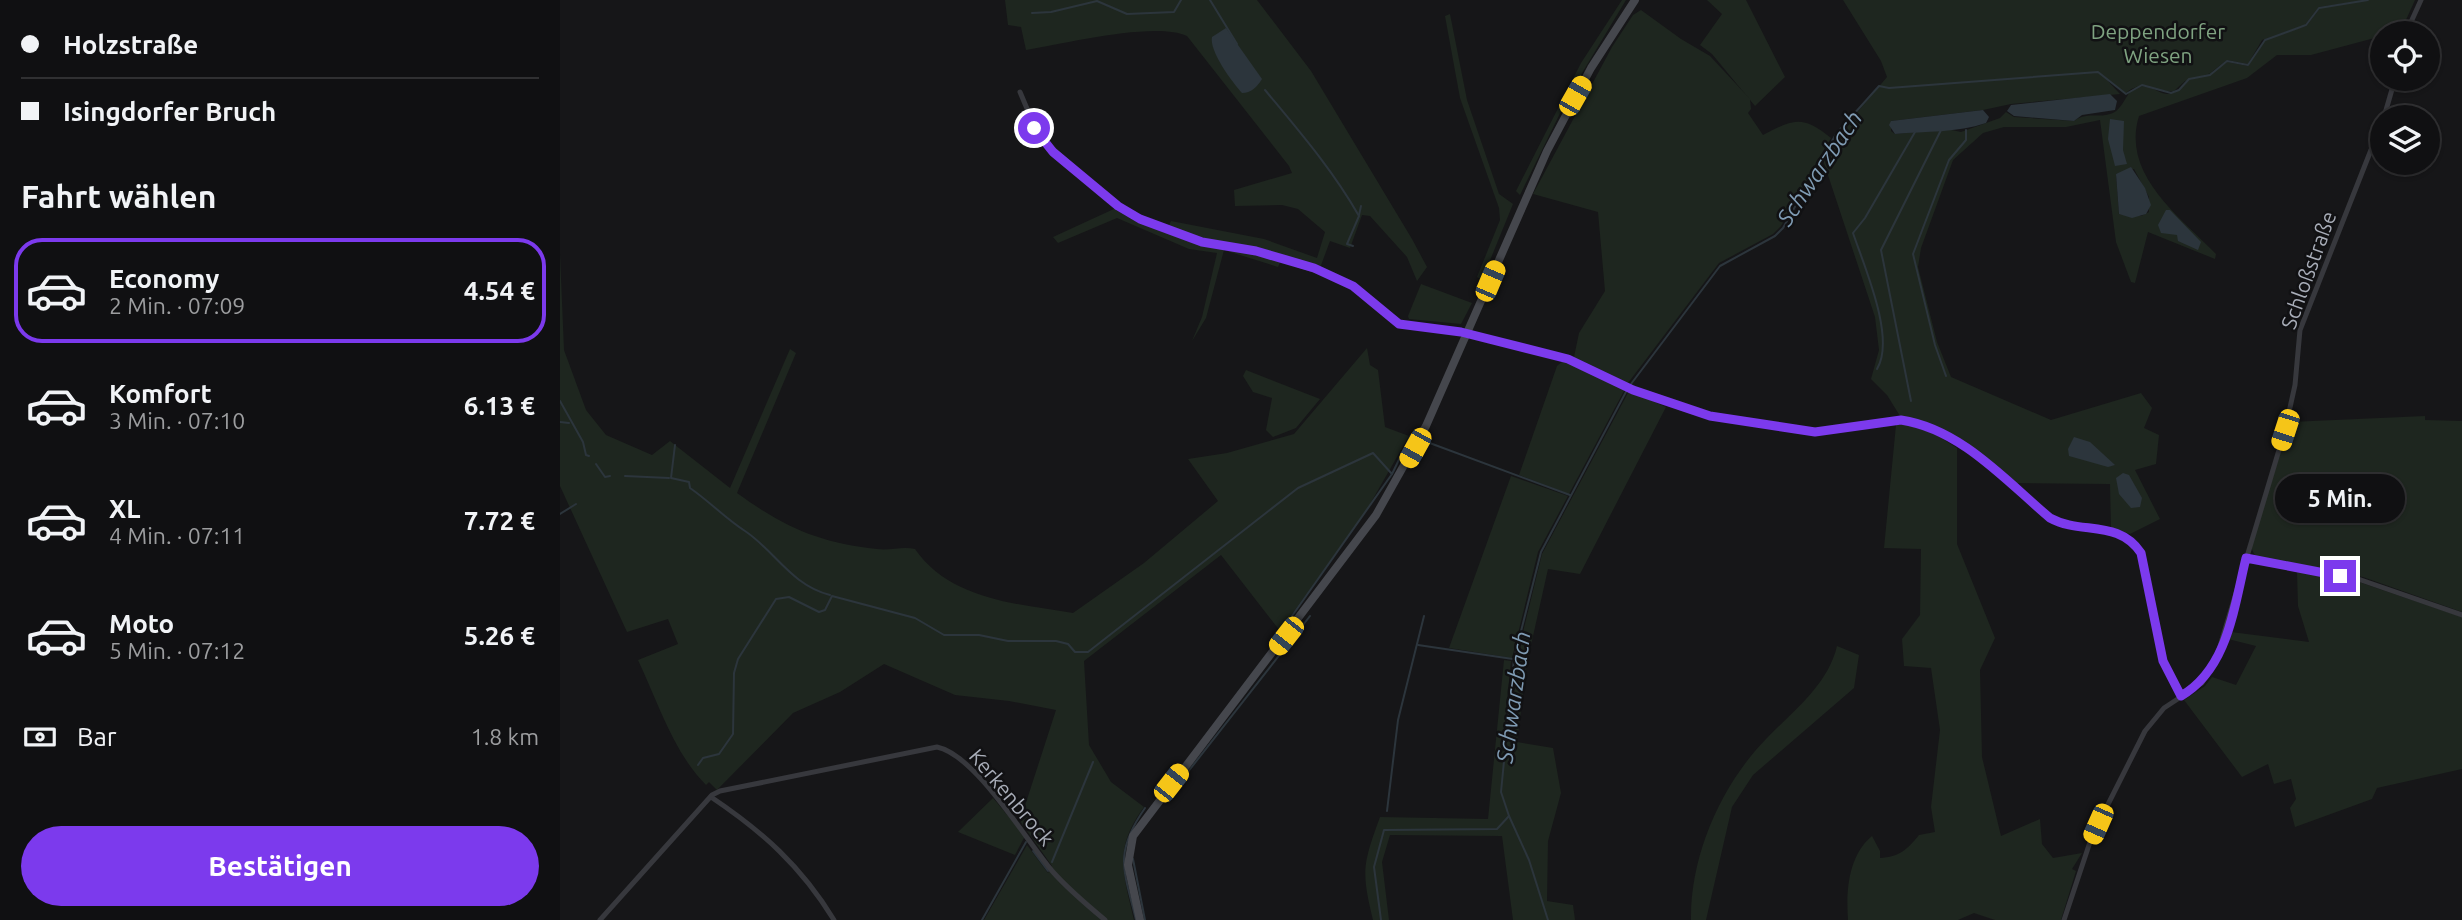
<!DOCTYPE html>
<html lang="de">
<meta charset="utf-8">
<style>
:root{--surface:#101012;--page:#19191b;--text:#f1f3f6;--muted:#9c9d9f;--line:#303032;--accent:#7c3aed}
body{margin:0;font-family:Ubuntu,sans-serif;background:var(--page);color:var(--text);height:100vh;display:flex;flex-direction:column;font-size:26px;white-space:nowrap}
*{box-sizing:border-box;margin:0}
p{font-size:23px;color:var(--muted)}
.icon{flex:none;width:38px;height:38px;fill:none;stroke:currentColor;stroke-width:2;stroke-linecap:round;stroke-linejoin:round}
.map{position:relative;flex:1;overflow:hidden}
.sheet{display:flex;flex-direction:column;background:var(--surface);width:560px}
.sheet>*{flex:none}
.hud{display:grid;align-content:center;height:154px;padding:0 21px;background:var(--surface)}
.controls{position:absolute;left:1810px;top:21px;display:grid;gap:14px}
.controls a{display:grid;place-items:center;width:70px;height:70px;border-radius:50%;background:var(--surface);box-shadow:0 2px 5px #0004,0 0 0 2px var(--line);font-size:35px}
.end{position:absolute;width:32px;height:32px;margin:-16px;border:9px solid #7c3aed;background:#fff;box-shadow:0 0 0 4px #fff}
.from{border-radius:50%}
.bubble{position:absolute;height:49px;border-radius:24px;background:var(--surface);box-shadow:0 2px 5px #0004,0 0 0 2px var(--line);font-size:23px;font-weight:700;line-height:49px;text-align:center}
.car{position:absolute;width:21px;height:42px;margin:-21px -10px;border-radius:9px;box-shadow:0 0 5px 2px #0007;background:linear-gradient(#f5c518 24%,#345 0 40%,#f5c518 0 76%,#345 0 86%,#f5c518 0)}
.hud b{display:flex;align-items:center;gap:24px;height:66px;font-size:26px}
.hud b+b{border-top:2px solid var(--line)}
.hud i{width:18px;height:18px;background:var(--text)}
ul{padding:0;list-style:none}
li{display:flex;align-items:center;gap:21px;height:105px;margin:0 14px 10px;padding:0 7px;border:4px solid transparent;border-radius:28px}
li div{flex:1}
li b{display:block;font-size:26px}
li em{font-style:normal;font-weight:700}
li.active{border-color:var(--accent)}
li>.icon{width:63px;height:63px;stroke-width:1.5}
h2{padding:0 21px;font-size:32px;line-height:84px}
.pay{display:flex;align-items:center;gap:18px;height:77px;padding:0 21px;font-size:26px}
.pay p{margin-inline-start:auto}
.action{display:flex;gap:14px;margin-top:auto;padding:14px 21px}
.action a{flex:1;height:80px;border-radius:42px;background:var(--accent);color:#fff;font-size:28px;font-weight:700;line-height:80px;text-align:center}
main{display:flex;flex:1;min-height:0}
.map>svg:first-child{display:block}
.green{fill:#1e261f;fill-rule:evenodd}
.water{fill:#2c353c}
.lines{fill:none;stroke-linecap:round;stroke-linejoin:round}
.stream{stroke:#2c353c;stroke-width:2}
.street{stroke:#37383d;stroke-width:5}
.secondary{stroke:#45474d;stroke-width:8}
.route{stroke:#7c3aed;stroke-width:9}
.labels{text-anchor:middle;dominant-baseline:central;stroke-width:5;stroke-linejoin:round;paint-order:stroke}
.park-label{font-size:21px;fill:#7fa381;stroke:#111113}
.street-label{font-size:21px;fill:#a8adb8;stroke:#111113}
.water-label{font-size:23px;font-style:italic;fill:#7f9bb3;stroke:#111113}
</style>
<main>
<section class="sheet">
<div class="hud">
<b><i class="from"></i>Holzstraße</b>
<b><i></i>Isingdorfer Bruch</b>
</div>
<h2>Fahrt wählen</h2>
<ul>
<li class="active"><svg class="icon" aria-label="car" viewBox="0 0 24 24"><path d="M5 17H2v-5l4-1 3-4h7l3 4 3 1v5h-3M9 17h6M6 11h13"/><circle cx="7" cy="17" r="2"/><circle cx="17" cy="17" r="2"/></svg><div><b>Economy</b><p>2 Min. · 07:09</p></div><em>4.54 €</em></li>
<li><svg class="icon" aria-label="car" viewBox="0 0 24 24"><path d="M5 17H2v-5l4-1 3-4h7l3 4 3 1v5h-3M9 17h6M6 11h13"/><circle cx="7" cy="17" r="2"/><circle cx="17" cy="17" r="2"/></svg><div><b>Komfort</b><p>3 Min. · 07:10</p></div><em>6.13 €</em></li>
<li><svg class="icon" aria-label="car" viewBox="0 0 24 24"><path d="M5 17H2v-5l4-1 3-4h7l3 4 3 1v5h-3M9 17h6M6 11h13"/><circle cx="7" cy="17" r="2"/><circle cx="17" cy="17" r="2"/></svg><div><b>XL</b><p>4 Min. · 07:11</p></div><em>7.72 €</em></li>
<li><svg class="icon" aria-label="car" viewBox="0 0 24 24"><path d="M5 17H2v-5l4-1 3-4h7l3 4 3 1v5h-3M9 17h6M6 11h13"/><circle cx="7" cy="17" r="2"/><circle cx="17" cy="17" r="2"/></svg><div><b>Moto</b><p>5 Min. · 07:12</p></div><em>5.26 €</em></li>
</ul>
<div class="pay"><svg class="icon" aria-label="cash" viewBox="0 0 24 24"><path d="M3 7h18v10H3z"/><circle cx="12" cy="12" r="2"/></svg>Bar<p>1.8 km</p></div>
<div class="action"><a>Bestätigen</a></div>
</section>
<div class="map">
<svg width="1902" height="920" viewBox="0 0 1902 920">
<rect width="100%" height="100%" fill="#161618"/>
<g class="green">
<path d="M445,0h252l54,71 101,168 15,28 -10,14 -10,-24 -37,-41 -8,-1 -12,33 -20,-7 -10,27 -37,-12 -5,11 -54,-17 -18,68 -14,23 10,-24 15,-64 -28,-4 -72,-31 -59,25 -5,-6 63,-29 49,25 6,-12 93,18 53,19 8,-26 -27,-23 -16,-4 -47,1 -1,-16 58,-17 -3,-7 -102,-130c-32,-15 -123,8 -161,14l-5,-23 -13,-2z"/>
<polygon points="1062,0 1066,0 1010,93 960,195 956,191 1021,63"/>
<polygon points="1147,0 1186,0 1225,77 1195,106 1152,54 1140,45 1162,14"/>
<path d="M1283,0h523l-47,7 -14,18 -43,15 -14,24 -21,-4 -18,14 -24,7 -11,10c-20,2 -31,-13 -48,2l-19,-13 13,14 -109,10 -28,6 -92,11v10l4,3 52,-5 14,3 39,-14 6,-6 8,5 60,4c13,-9 22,-3 36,-7 13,-3 15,-21 26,-27 10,-5 21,6 31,7 13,0 12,-10 22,-14 20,-6 20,-5 38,-18l21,4 17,-26 41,-14 14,-18 49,-8h46l-15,33h-18v3l-71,19h-34l-30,23 -108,38c-18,58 40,100 77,138l-1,5 -67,-27 -13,51 -4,-1 -15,-40 -16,-122 -34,7h-62l-21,6 -30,27 -32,88 -3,19 19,75 14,35 100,43 90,-27 11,15 -8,20 15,7 -3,29 -21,6 25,49 -30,15 -19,-6 -1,-44 -97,-1c-36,-31 -64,-57 -113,-67l-13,-21 -16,-16 8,-29 -4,-33 -52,-157 16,-26 48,-57 -6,-16zM1574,169l15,28v15l-8,4 -22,-2 -3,-40z"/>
<path d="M1081,10l40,29 29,17 40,43 1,10 -3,4 15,22c31,-16 39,-20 68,3l-50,88 -8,8 -54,29 -91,120 -54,-26 5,-24 26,-42 -7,-79 -65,-18 79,-147 21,-32z"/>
<polygon points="890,14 907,100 939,194 953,204 922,280 917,277 940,220 939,208 900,98 885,16"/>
<path d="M0,254l4,96 22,60 20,25 46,20 18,-14 60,47 60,-139 6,4 -59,140c47,34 82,50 140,56 13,2 25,-3 38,0 35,51 103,55 158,64l71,-50 74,-62 -30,-42 39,-6 67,-19 73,-86 3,17 8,5 7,57 24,9 -43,75 -86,120 -59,-76 -137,106 5,84 22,37 33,25c-31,43 -21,65 -10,113h-150l43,-75 21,28 4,-7 -32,-45 36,-111 -47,-9 -54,-6 -71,-31 -44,28 -47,21 -76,77 -8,-8 -3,3c-33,-33 -48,-83 -68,-125l40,-16 -10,-25 -41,13 -67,-146z"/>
<polygon points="861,284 912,303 901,324 849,319 848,316"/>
<polygon points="1003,361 1065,389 1009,494 959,475 997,366"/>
<polygon points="686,370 760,399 736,428 713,437 706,430 712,398 693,392 683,376"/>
<path d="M1069,391l37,16 -86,167 -32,-5 -21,94 -10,79 36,6 8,45 -13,48 -1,60 26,4 2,15h-62l-11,-84 -112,-1 -8,27 7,58h-16c-12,-49 -10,-56 7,-103l108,2 16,-159 7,1 -8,80 5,1 8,-81 26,-107z"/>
<polygon points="1865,416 1865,420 1902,421 1902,612 1803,577 1695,556 1691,547 1730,422"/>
<path d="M1345,424l30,10 22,14v96l38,94 -15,32 2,87 19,79 39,-17 2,25 11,14 29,-5 -10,16 4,2 -15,49h-66l-21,-7 -16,7h-110c-2,-29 0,-64 24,-84l8,15v7c19,-1 27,-8 39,-23l16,-3 -4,-25 9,-77 -9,-62 -27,-2 -2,-27 18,-24 1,-66 -37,-1 12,-123z"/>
<polygon points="951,476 1008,496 978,552 952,658 889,648"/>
<polygon points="1737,572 1799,582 1902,617 1902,769 1817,788 1812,799 1735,827 1730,808 1736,799 1731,779 1714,784 1708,764 1682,777 1624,700 1645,686 1652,677 1676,685 1696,646 1668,639 1671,632 1749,642 1738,606"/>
<path d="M1277,646l22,9 -5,33 -101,87 -21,32 -26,113h-15c-1,-64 30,-135 75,-181 26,-27 62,-54 71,-93z"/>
<polygon points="433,798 465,836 455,855 398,832"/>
</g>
<g class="water">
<path d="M666,28l36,51c-5,8 -11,14 -20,14 -10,-11 -33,-42 -30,-56z"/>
<polygon points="1550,94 1557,101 1555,110 1522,115 1514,121 1454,116 1447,111 1451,105"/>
<path d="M1423,110l6,7 -3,6c-29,10 -60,8 -91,11l-6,-9 2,-4z"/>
<polygon points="1550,119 1564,121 1563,150 1567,164 1555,166 1548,139"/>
<polygon points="1571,167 1585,188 1591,205 1586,214 1572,218 1559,214 1556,174"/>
<polygon points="1606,210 1610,210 1641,242 1638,250 1618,241 1617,235 1601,233 1598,225"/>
<polygon points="1514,437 1530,442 1555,465 1548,467 1509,456 1508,449"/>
<polygon points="1563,473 1569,475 1582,498 1580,507 1571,508 1559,494 1556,478"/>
</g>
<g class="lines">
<g class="stream">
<polyline points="650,0 677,44"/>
<polyline points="472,13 491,12 537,1 567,14 614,12 621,0"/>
<path d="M705,90c34,41 67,79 94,126l-12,28 6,2"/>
<polyline points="799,215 801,206"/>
<path d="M1317,369c19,-31 -13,-103 -24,-136l12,-15 50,-86"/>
<polyline points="1386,376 1375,345 1353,254 1389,160 1406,140 1406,130"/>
<polyline points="1071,384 1160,266 1215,236 1223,228 1276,134 1319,86 1329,88 1538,72 1566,94 1582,85 1611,93 1619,90 1629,79 1650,75 1667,61 1688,65 1705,40 1746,25 1759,8 1808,0"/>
<polyline points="0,401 23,442 26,455 29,456"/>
<polyline points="1351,401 1321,250 1381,130"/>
<polyline points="0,422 9,423"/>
<polyline points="867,442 1010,495"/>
<path d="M115,445l-4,33 18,4 1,6c19,13 36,31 55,43 30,20 46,54 85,64"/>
<polyline points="36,464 45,477 50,476"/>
<polyline points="65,476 109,478"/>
<polyline points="0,514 16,504"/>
<polyline points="720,633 832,474"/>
<polyline points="858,645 953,659"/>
<polyline points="138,765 143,758 159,754 173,734 174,673 178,659 216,599 229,597 259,612 265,610 272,596 355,618 384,635 419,635 448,641 496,641 508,644 515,652 528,652 738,488 813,453 832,474 851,435"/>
<polyline points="609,796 750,616"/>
<polyline points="827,811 838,720 864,616"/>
<polyline points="949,816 969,860 988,920"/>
<polyline points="473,851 488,871"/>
<polyline points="573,859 585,920"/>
<polyline points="492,862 533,762"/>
<polyline points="422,920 466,842"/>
<path d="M576,920c-12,-50 -23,-66 9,-112"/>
<polyline points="821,920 814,867 824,830 937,829 949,816 941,792 954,659 981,552 1068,388"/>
</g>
<g class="street">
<polyline points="1846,33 1861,0"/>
<path d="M460,92l19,45 79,69 45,23 39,13 54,9 82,27 15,8 46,38 62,8 91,22 116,49 42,13 105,16 86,-12c60,9 104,61 149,98 31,17 67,1 91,35l22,108 18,35"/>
<polyline points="1824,117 1835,79"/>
<polyline points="1686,558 1801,580 1902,615"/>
<path d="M151,797c52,35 90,69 123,123"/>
<path d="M40,920l112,-125 8,-4 217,-44c39,8 90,95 116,125 16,18 34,33 52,48"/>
<polyline points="1504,920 1532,836 1585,731 1604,708 1642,683 1655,663 1725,430 1735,385 1740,330 1822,122"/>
</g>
<polyline class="secondary" points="580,920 568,865 573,836 816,515 866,426 987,151 1031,68 1075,0"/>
</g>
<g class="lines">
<path class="route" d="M474,128l19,24 65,54 22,13 62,23 54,9 58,17 39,18 46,38 62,8 107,27 65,31 77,26 105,16 86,-12c60,9 105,61 149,98 31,17 68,1 91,35l22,108 18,35c47,-27 53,-89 65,-138l94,18"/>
</g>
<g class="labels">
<g class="park-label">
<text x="1598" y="31">Deppendorfer<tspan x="1598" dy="24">Wiesen</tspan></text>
</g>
<g class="street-label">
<text transform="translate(1748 270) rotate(-70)">Schloßstraße</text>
<text transform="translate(452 797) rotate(50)">Kerkenbrock</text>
</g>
<g class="water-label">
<text transform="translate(1259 168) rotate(-56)">Schwarzbach</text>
<text transform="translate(953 697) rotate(-82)">Schwarzbach</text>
</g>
</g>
</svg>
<div class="controls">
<a><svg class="icon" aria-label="locate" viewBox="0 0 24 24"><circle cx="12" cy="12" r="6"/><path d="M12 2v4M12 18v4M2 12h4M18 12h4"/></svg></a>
<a><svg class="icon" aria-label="layers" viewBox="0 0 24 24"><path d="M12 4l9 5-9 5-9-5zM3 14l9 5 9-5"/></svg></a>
</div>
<i class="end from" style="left:474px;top:128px"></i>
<i class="end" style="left:1780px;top:576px"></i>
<div class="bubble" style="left:1715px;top:474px;width:130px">5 Min.</div>
<i class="car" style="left:1015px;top:96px;rotate:30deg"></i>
<i class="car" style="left:930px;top:281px;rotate:23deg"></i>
<i class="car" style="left:1725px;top:430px;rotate:198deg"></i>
<i class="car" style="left:855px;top:448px;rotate:209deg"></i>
<i class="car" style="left:726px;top:636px;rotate:218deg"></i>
<i class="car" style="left:611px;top:783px;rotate:38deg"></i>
<i class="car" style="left:1538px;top:824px;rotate:204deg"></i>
</div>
</main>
